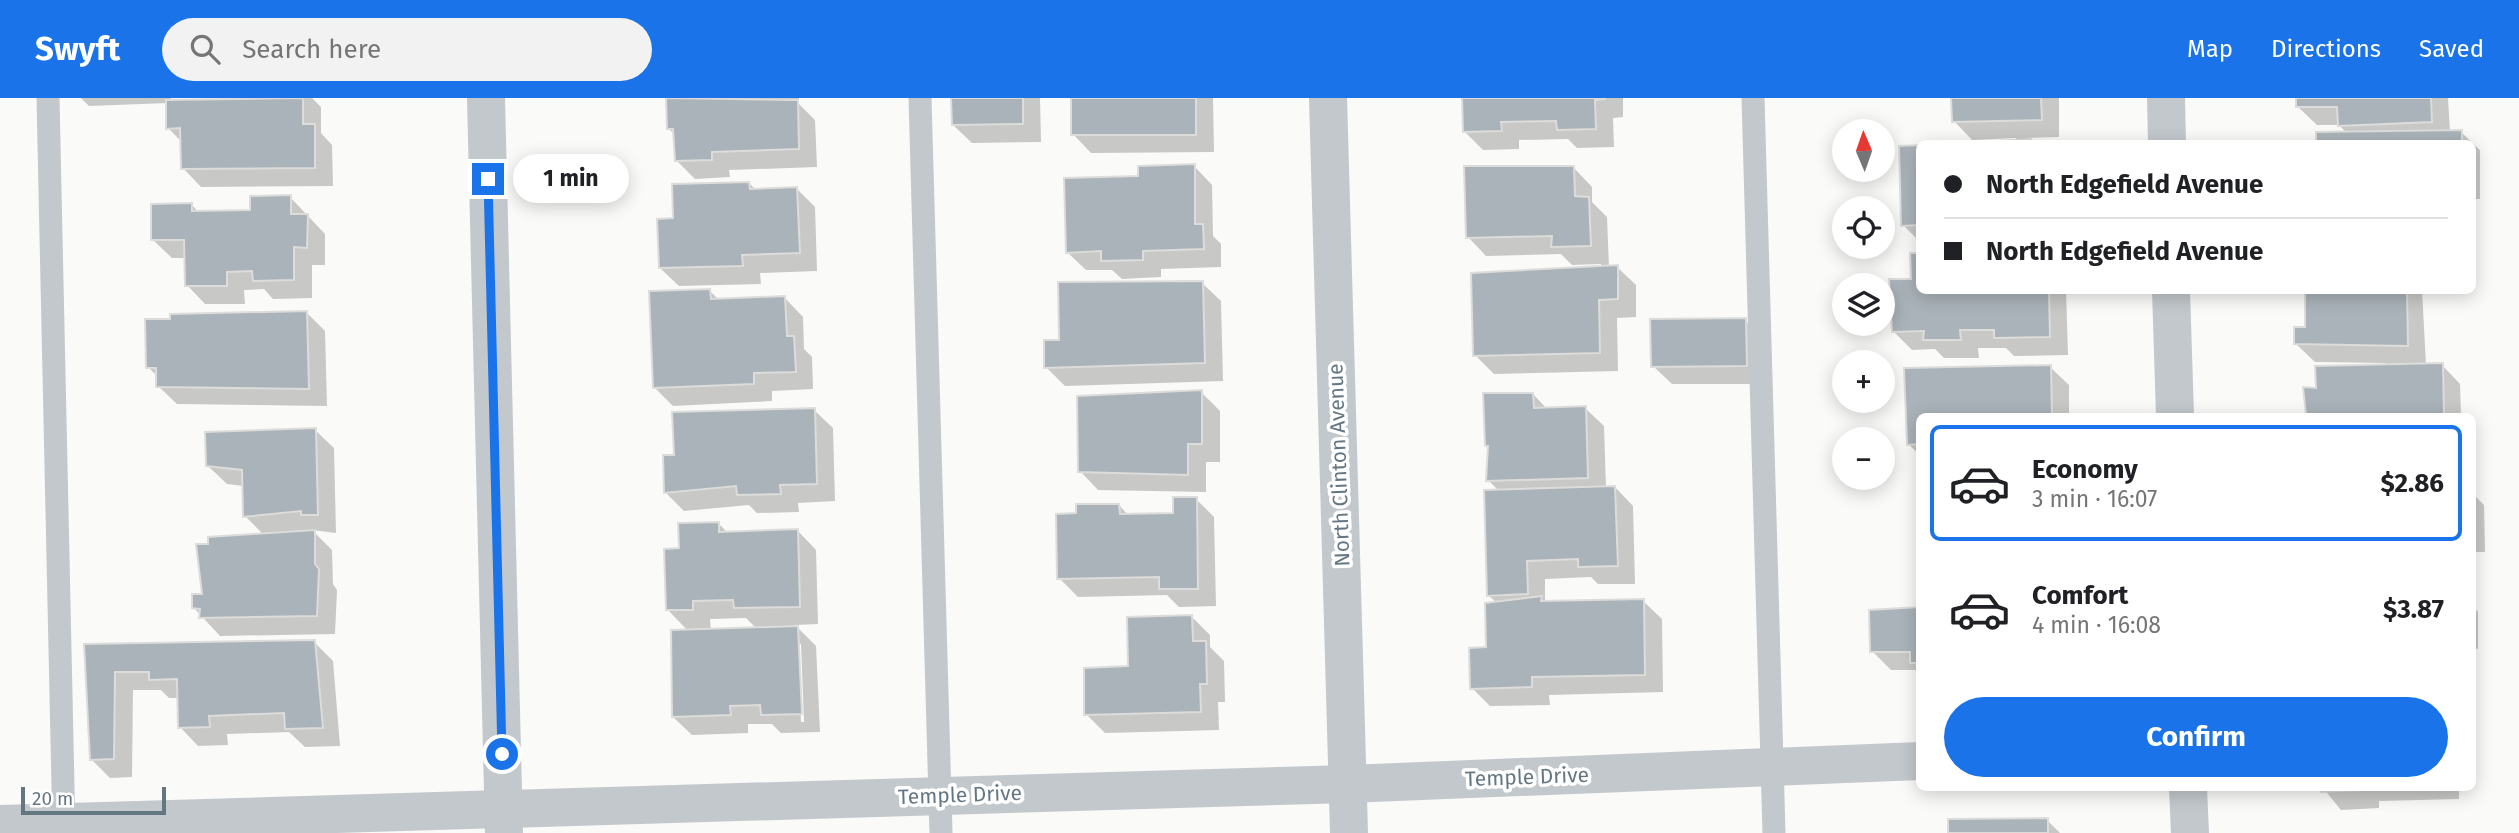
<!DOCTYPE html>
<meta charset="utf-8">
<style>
:root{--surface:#fff;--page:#f2f2f2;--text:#202124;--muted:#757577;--line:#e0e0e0;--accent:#1a73e8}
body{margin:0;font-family:"Fira Sans",sans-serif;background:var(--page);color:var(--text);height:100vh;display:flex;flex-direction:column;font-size:26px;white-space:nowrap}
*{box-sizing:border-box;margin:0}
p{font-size:23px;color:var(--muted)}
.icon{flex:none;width:38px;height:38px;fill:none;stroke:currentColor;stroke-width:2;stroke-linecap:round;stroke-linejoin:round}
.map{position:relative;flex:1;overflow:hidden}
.sheet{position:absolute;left:1916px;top:315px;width:560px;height:378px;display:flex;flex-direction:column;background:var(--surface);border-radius:10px;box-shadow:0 4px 18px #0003}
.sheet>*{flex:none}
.guide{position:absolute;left:1916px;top:42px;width:560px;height:154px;border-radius:10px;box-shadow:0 4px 18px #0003;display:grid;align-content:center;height:154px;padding:0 28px;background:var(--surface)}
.needle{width:46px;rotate:358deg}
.fabs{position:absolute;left:1832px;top:21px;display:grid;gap:14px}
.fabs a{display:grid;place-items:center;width:63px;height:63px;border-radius:50%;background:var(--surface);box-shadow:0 4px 18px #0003;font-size:35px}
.scale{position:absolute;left:21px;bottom:18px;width:145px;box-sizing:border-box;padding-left:7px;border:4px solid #657683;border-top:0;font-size:19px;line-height:24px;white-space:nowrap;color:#657683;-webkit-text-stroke:5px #fff;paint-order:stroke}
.end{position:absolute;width:32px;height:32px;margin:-16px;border:9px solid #1a73e8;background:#fff;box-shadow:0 0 0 4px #fff}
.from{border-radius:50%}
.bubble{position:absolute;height:49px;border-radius:24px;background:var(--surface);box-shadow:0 4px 18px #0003;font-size:23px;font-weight:700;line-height:49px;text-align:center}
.guide b{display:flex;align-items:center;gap:24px;height:66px;font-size:26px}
.guide b+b{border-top:2px solid var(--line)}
.guide i{width:18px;height:18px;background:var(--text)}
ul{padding:12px 0 0;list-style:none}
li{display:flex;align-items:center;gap:21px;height:116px;margin:0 14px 10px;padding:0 14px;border:4px solid transparent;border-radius:10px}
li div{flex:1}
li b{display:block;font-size:26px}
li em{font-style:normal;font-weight:700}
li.on{border-color:var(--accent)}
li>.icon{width:63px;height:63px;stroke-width:1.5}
.primary-button{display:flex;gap:14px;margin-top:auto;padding:14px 28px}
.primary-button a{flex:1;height:80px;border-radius:42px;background:var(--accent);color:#fff;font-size:28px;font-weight:700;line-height:80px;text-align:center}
header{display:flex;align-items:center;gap:42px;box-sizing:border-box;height:98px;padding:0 35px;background:var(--accent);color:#fff}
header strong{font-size:33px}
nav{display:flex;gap:38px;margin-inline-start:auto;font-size:24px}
.search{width:490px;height:63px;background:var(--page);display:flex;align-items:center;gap:18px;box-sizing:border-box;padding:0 24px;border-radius:38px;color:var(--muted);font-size:26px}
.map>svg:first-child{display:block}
.shadow{fill:#0003;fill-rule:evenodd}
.building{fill:#aab3b9;stroke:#dcdcda;stroke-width:2}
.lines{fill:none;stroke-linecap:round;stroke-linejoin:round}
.lane{stroke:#c3c8cc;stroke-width:23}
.street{stroke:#c3c8cc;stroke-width:38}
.route{stroke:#1a73e8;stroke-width:9}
.labels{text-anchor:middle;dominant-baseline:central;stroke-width:7;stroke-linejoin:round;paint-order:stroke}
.street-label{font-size:21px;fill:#657683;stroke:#fff}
</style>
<header>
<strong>Swyft</strong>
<div class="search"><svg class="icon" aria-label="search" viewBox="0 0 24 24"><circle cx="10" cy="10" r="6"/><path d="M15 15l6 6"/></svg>Search here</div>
<nav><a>Map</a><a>Directions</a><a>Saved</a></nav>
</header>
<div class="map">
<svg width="2519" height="735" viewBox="0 0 2519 735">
<rect width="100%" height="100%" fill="#fafaf8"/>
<g class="shadow">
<polygon points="81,0 171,0 171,3 312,0 321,9 321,35 332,47 333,88 201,89 183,70 182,44 168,30 168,5 89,8"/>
<polygon points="667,0 799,0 799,6 815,22 817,69 729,72 730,79 695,81 676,62 675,37 668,30"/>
<polygon points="953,0 1040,0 1041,44 972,45 953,27"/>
<polygon points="1072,0 1213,0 1214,54 1091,55 1073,36"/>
<polygon points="1464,0 1623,0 1623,19 1613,20 1614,49 1577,50 1568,41 1519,42 1519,51 1483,52 1465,34"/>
<polygon points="1953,0 2059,0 2059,39 2027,40 2032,46 1983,46 2016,44 2016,40 1972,42 1954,23"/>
<polygon points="2298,0 2448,0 2450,34 2461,34 2480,52 2480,101 2473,101 2473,46 2317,46 2347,35 2339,27 2317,27 2298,9"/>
<polygon points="1920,49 1920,144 1903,127"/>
<polygon points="1194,68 1212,87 1213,138 1221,146 1221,169 1161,171 1161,179 1122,181 1112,172 1086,172 1067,154 1140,80"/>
<polygon points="1574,70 1592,89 1592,104 1607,119 1609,169 1617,169 1636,187 1636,219 1617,220 1618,273 1494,276 1475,257 1601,169 1601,166 1572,167 1561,156 1486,158 1468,139"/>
<polygon points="749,85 756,92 797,91 815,109 817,173 760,175 761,186 679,188 660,170 675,122"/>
<polygon points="290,99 325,136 325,167 312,167 312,200 273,201 264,191 244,192 245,206 205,206 187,187 186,160 172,160 153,142 192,107 199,115 252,114"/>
<polygon points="1202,185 1221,203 1223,283 1065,288 1046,269 1061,244"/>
<polygon points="1920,192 2066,192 2068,257 2014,258 2006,250 1978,250 1979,260 1944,260 1935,251 1912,252 1893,233"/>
<polygon points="2307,192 2422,192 2426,267 2442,267 2460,286 2461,318 2307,318 2305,291 2317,292 2385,268 2385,265 2315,264 2296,246 2307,231"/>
<polygon points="710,193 719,202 785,200 803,219 804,251 812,259 813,291 772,293 772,303 673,308 654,289"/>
<polygon points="306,214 325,233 327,308 177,306 158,288 158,279 148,269"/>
<polygon points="1745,222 1763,241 1764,286 1672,286 1653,268"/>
<polygon points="2050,269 2069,287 2069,318 1920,318 1920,357 1908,346 1906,271"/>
<polygon points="1201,294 1220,313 1220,364 1206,364 1206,394 1098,392 1080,373"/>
<polygon points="1533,296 1547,311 1585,310 1604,328 1606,390 1615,389 1633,408 1635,486 1598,486 1591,479 1545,481 1545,505 1643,503 1662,521 1663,594 1549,597 1550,607 1490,608 1472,590 1488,551 1497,505 1488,497 1499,393 1488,382 1490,350 1486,347"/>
<polygon points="814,312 833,330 835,403 798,405 799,414 757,415 749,407 684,413 665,394 676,358"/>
<polygon points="315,332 334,350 336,435 312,432 332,452 333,486 337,492 335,536 220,538 194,510 264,437 245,418 244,388 227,386 208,368"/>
<polygon points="2473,396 2484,407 2485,454 2473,454"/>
<polygon points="1196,401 1214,419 1216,508 1179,509 1167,497 1078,499 1059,480 1078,417 1119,407 1129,418 1175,417"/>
<path d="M718,425l11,11 69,-3 18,19 2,74 -23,1 21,21 4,86 -39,1 -9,-9h-24v9l-56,2 -19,-18 16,-85 -21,-22 12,-60zM746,520l11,11 -46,2 -1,-12zM797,546h4l3,78h-3z"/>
<polygon points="2473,508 2478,514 2478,551 2473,550"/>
<polygon points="1920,511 1920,572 1891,572 1872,553"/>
<polygon points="1191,518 1210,537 1210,549 1224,563 1225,604 1218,604 1219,632 1105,635 1086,616 1129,570"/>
<polygon points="314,544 333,563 340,648 305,649 289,634 227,636 228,647 198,648 180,629 179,600 169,600 161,592 133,592 132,679 110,680 92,662 86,548"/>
<polygon points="2323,690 2459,690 2459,701 2379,703 2379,710 2341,712"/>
<polygon points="2047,722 2060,735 1950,735"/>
</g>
<g class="building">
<polygon points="303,0 303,26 315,26 315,70 181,71 180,30 166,31 166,2"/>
<polygon points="666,0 798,2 799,51 712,54 712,62 675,63 673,31 667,31"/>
<polygon points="951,0 1023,0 1023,26 952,27"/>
<rect x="1071" y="0" width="125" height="37"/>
<polygon points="1462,0 1605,0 1605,1 1595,2 1596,31 1557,32 1556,23 1501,24 1502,33 1463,34"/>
<polygon points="1951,0 2041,0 2042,22 1952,24"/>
<polygon points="2296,0 2431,0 2432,24 2338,28 2337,9 2296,9"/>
<polygon points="2462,32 2462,46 2316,46 2316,34"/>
<polygon points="2031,41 2031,46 1950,46"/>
<polygon points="1920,47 1920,127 1901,128 1899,48"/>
<polygon points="1195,66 1195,126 1203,126 1204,151 1143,153 1143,162 1101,163 1101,153 1066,155 1064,80 1138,78 1138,68"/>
<polygon points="1464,68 1574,68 1575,98 1589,99 1591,148 1551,149 1552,138 1466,140"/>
<polygon points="749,84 750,91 797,89 800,155 742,157 743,168 659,170 657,121 673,120 672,86"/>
<polygon points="291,97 291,116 308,116 307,150 294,149 294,182 253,183 252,173 227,174 227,188 185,188 184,142 151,142 151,106 192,105 192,113 250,112 250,98"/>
<polygon points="1910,155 1920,155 1920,192 2049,192 2050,239 1994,240 1994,232 1960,232 1961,242 1923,242 1924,233 1892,234 1889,181 1911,181"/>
<polygon points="1618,167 1618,201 1599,202 1600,255 1473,258 1471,175"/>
<polygon points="1203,183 1205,265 1044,270 1044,242 1059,242 1058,184"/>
<polygon points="710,191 711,201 785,198 787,238 794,238 796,274 754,275 754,286 653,290 649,193"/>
<polygon points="2305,192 2407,192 2408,248 2294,246 2294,229 2305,229"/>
<polygon points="307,213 309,291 156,289 156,270 146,270 145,221 170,221 170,216"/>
<polygon points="1746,220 1747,268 1651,269 1650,221"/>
<polygon points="2443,265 2444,318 2306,318 2303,289 2316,290 2315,268"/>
<polygon points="2051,267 2052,318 1920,318 1920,346 1907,347 1904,270"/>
<polygon points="1202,292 1202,346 1188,346 1188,377 1078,374 1077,298"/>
<polygon points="1483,295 1533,295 1534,310 1586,308 1588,380 1486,383 1488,348 1485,348"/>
<polygon points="815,310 817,386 780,387 781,396 737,397 736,388 664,395 663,357 674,357 672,314"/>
<polygon points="316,330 318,417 301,417 301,413 243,419 242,372 206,368 205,334"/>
<polygon points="1615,388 1618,468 1578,469 1578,461 1527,463 1528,496 1487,498 1484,392"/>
<polygon points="1173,399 1197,399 1198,491 1159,491 1159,479 1057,481 1056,416 1076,415 1076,406 1119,406 1120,416 1173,415"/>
<polygon points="719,424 719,434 798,431 800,509 734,510 733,502 693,503 693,512 666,512 664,451 679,450 678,425"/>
<polygon points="315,432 315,466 319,471 317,518 199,520 200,511 192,510 192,496 202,496 196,446 208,446 208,439"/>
<polygon points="1542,498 1541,503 1644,501 1645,577 1532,579 1532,589 1470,591 1469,550 1486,549 1485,505"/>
<polygon points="1920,509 1920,565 1910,565 1910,554 1870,554 1869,512"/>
<polygon points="1192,517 1193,543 1206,543 1207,586 1200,586 1201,614 1084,617 1084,570 1128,568 1127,519"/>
<polygon points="798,528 802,616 761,617 760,607 730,608 731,617 672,619 671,532"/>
<polygon points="315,542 323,630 285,631 284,615 209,618 210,629 178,630 177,581 149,582 149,574 115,574 114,661 90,662 84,546"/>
<polygon points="2321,690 2362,690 2362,692 2321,694"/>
<polygon points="2048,720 2048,735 1948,735 1948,721"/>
</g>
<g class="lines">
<g class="lane">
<polyline points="48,0 64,735"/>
<polyline points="920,0 941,735"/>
<polyline points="1753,0 1774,735"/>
</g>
<g class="street">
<polyline points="486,0 504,735"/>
<polyline points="1328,0 1349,735"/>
<polyline points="2166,0 2167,46"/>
<polyline points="2171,192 2175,318"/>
<polyline points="2188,690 2190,735"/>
<polyline points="0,726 1348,686 1920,663"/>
</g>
</g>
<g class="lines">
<polyline class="route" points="488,81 502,656"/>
</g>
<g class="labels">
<g class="street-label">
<text transform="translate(1339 367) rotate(-92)">North Clinton Avenue</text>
<text transform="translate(1527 679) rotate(-2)">Temple Drive</text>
<text transform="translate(960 697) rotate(-2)">Temple Drive</text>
</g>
</g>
</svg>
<div class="fabs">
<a><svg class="needle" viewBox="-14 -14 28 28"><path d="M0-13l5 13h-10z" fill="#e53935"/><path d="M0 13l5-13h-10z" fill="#757577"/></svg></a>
<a><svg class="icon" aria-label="locate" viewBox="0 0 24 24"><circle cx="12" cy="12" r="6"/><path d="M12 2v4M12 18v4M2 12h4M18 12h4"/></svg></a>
<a><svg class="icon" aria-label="layers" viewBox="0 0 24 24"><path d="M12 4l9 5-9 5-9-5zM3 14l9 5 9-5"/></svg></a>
<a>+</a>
<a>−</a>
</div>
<div class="scale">20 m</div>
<i class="end from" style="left:502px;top:656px"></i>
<i class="end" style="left:488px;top:81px"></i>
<div class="bubble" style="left:513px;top:56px;width:116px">1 min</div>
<div class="guide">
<b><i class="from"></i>North Edgefield Avenue</b>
<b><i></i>North Edgefield Avenue</b>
</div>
<section class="sheet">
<ul>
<li class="on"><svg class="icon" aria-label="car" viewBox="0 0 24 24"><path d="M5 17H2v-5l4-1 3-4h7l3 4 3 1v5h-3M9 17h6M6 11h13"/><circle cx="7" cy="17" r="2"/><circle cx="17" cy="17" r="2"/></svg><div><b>Economy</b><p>3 min · 16:07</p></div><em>$2.86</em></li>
<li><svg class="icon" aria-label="car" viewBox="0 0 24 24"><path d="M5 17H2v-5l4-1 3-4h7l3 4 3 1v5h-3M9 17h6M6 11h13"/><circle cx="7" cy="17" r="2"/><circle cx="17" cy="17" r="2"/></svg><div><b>Comfort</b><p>4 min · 16:08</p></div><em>$3.87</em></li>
</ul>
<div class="primary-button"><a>Confirm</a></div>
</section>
</div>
